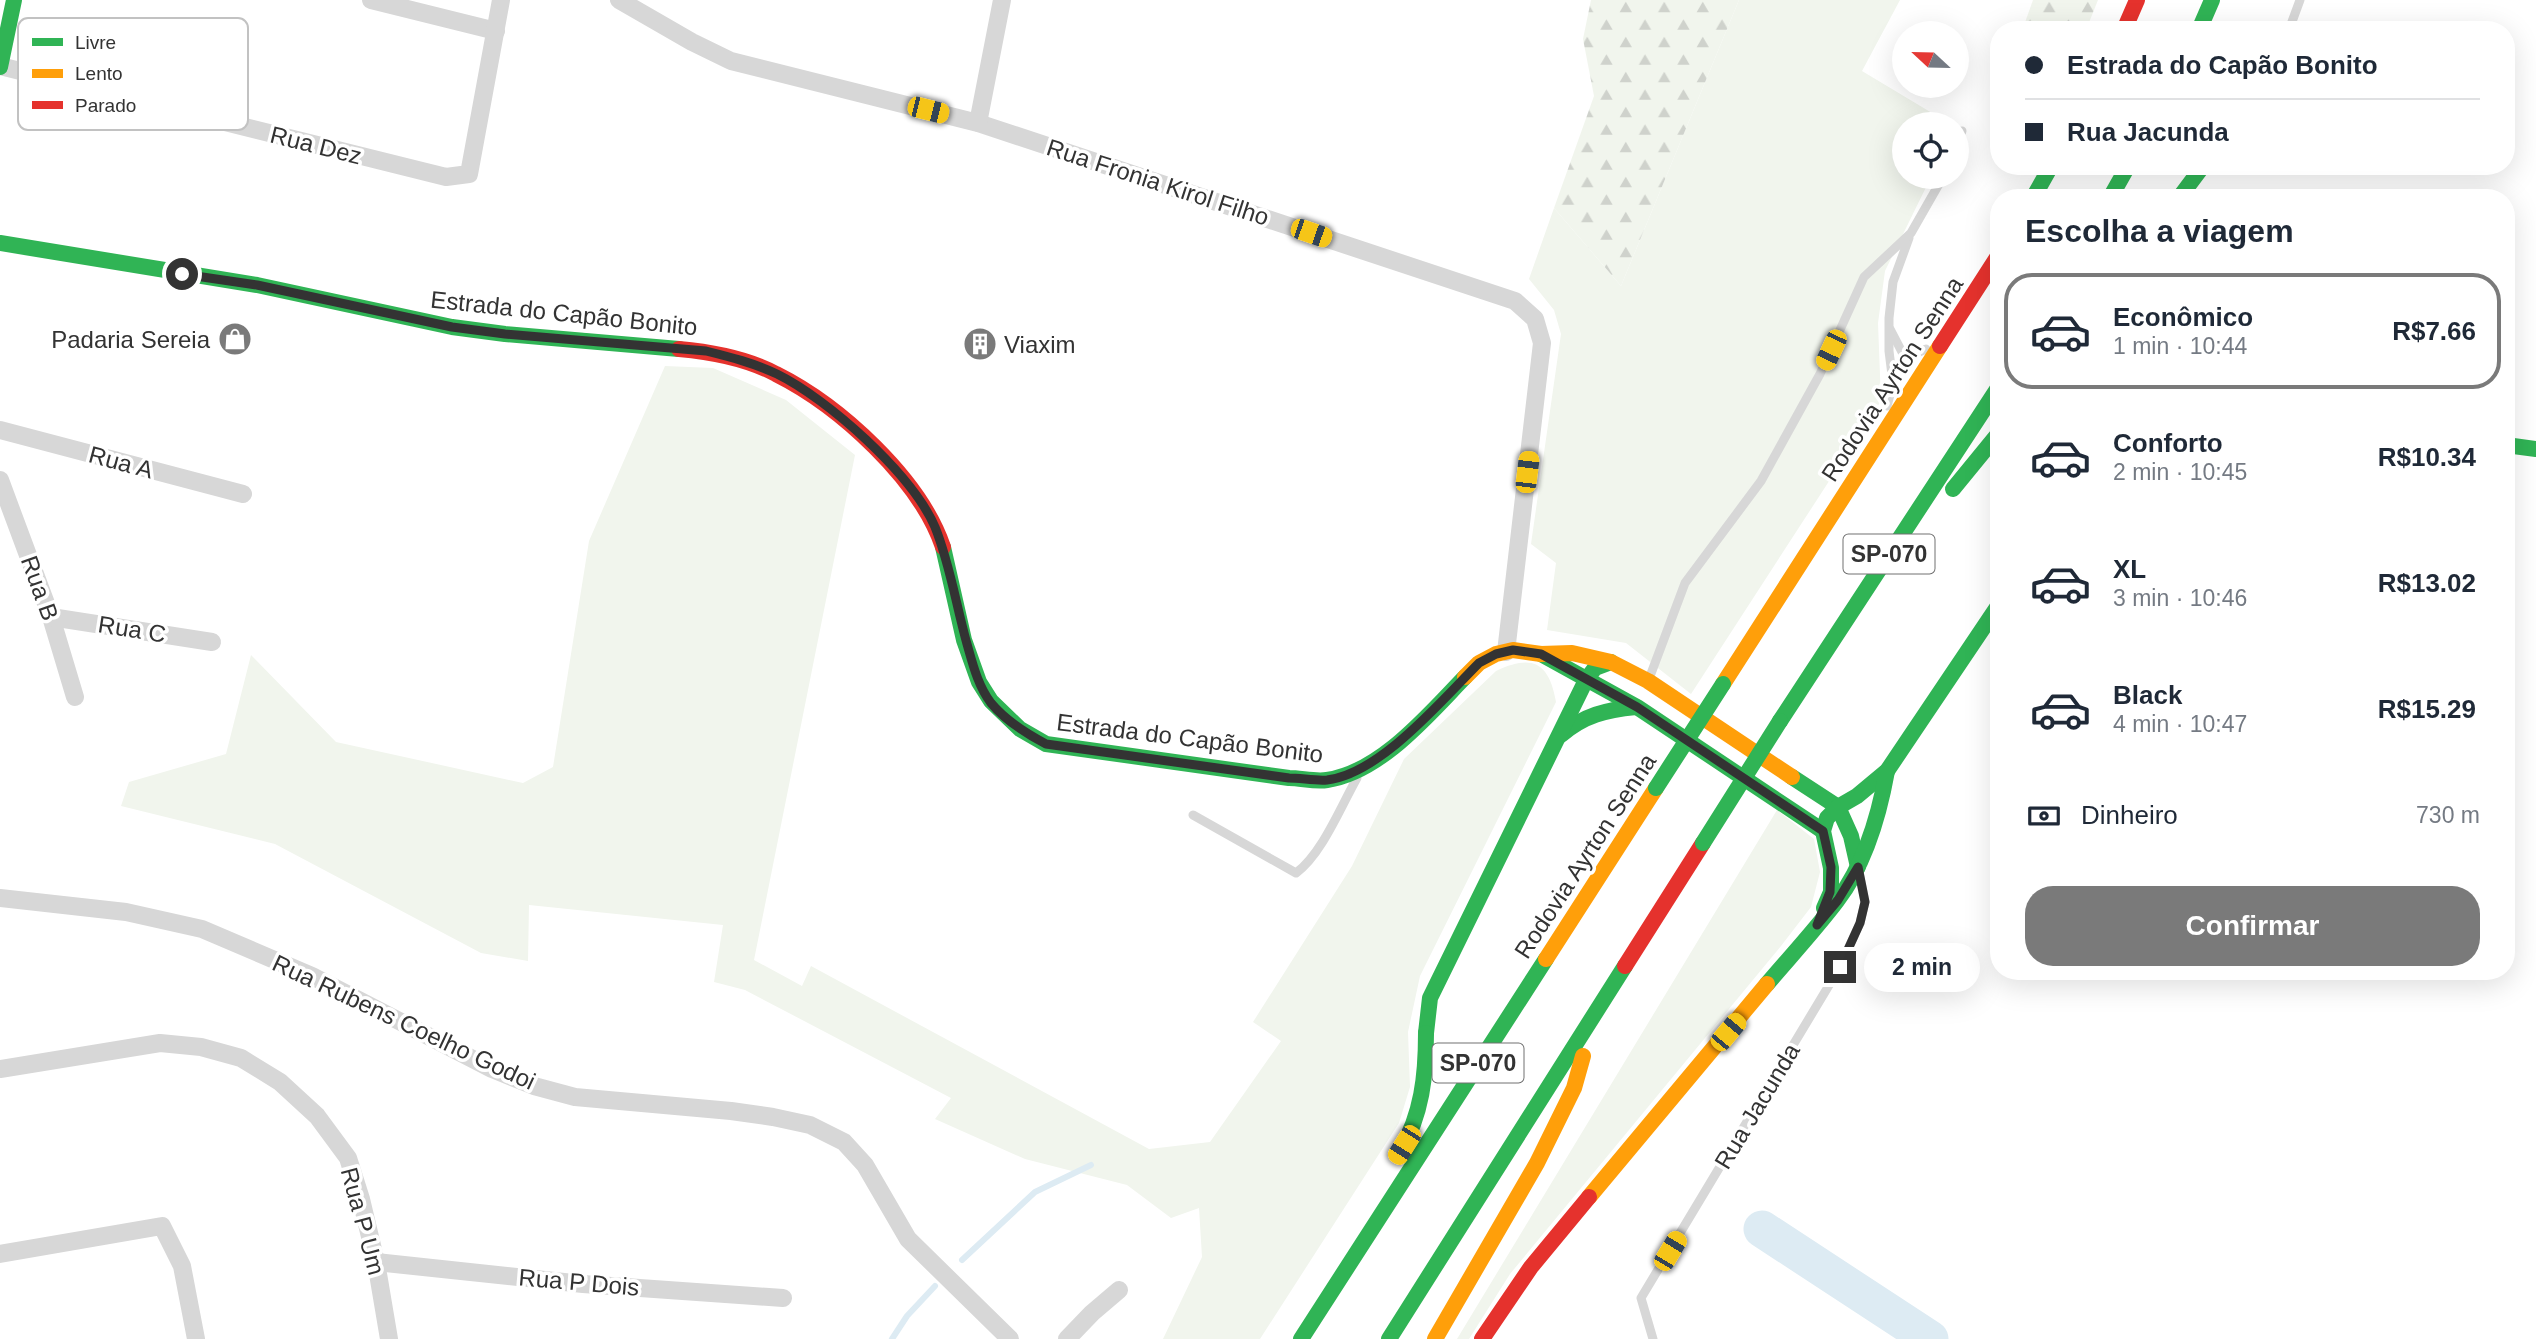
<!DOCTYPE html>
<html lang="pt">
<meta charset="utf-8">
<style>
:root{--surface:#fff;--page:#f6f6f7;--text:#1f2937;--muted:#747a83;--line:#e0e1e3;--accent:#7a7a7a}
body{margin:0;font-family:Arial,sans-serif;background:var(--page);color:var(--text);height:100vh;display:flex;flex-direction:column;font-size:26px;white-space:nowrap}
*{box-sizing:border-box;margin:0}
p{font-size:23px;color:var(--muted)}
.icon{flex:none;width:38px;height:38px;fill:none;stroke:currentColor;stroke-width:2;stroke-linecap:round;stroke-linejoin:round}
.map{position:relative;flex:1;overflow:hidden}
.details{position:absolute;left:1990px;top:189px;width:525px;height:791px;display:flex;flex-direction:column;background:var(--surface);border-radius:28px;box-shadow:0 7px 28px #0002}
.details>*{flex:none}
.banner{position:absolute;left:1990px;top:21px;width:525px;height:154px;border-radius:28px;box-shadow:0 7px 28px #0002;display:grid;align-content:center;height:154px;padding:0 35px;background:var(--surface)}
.needle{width:46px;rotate:292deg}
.fabs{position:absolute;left:1892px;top:21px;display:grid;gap:14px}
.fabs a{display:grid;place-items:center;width:77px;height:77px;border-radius:50%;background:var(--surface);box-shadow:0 7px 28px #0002;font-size:35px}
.end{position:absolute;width:32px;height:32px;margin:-16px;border:9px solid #333;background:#fff;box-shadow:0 0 0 4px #fff}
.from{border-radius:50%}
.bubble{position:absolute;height:49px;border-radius:24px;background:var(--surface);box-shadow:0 7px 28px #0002;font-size:23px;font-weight:700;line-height:49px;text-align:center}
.car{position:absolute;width:21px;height:42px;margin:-21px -10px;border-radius:9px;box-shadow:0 0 5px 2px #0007;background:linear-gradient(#f5c518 24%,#345 0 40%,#f5c518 0 76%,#345 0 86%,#f5c518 0)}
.banner b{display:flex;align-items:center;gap:24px;height:66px;font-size:26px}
.banner b+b{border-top:2px solid var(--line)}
.banner i{width:18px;height:18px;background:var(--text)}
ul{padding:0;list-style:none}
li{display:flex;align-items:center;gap:21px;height:116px;margin:0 14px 10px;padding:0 21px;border:4px solid transparent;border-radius:28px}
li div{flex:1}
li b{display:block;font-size:26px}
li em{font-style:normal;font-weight:700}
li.selected{border-color:var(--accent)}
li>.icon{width:63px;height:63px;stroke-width:1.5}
h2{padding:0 35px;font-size:32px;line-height:84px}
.pay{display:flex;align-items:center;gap:18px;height:77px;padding:0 35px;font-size:26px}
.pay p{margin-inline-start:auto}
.button{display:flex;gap:14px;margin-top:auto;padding:14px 35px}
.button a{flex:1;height:80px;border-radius:28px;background:var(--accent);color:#fff;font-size:28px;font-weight:700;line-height:80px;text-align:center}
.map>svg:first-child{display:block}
.green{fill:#f1f5ed}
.forest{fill:url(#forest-firs)}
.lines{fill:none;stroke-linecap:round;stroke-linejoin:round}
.stream{stroke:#ddebf3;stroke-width:6}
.river{stroke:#ddebf3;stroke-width:37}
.lane{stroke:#d7d7d7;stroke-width:9}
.street{stroke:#d7d7d7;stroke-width:18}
.fast{stroke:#30b455;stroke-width:16}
.slow{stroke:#ff9f0a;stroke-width:16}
.jam{stroke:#e5322d;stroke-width:16}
.fast-bridge{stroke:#30b455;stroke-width:16}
.route{stroke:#333;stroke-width:9}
.labels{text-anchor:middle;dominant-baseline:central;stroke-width:7;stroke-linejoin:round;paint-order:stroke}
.shield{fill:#fff;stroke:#707070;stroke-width:2}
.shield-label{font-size:23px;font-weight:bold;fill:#333}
.street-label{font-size:24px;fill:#333;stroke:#fff}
.poi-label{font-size:24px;fill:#333;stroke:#fff;text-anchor:end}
.key{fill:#fff;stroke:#c2c2c2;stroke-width:2}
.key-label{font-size:19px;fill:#333}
</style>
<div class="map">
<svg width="2536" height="1339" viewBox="0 0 2536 1339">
<defs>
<pattern id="forest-firs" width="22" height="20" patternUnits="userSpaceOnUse" patternTransform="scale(1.75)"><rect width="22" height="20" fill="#f1f5ed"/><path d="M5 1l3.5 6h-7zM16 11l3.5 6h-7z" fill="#cfd2cc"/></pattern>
</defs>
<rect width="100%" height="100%" fill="#fff"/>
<g class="green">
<polygon points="1739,0 1900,0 1862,71 1947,122 1947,124 1904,124 1904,177 1931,177 1885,271 1878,323 1881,401 1691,694 1626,643 1547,630 1556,563 1531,544 1561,334 1554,310 1529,279 1554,208 1621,286"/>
<path d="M665,366l48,2 73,32 69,55 -101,505 48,26 9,-20 338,183 61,-7 71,-101 -28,-19 99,-156 52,-107 92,-88c36,-17 53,-9 60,31l-136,274 -12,56 2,55 -11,36 -139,216h-97l39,-82 -3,-49 -28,10 -44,-33 -102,-26 -90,-40 16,-21 -206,-108 -31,-8 9,-57 -194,-20 -1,56 -47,-8 -206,-109 -154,-38 8,-24 97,-28 25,-99 85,87 187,41 30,-16 36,-226z"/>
<polygon points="1777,810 1814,839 1820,872 1811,907 1781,946 1510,1274 1469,1339 1457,1339"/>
</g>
<g class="forest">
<polygon points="1591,0 1739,0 1621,286 1554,208 1594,96 1583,39"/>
<polygon points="2033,0 2098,0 2086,30 2027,30 2023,28"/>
</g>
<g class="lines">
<g class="stream">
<polyline points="962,1260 1035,1192 1091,1165"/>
<polyline points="892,1339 907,1316 935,1286"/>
</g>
<polyline class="river" points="1762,1229 1930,1339"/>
<g class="lane">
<polyline points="2289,30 2300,0"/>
<polyline points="1956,145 1962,131"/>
<polyline points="1890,329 1902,352 1911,356 1926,349"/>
<polyline points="1887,406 1893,383 1889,351 1889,318 1893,282 1909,238"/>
<polyline points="1649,679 1685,583 1761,481 1820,374 1864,277 1911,233 1943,177"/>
<path d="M1193,815l103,58c26,-19 45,-67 61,-95"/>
<polyline points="1653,1339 1641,1298 1840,967 1860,923 1865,902 1859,872"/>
</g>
<g class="street">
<polyline points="371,0 496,31"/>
<polyline points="619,0 692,42 731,61 978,123 1515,301 1535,319 1542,343 1506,652"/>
<polyline points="0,66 446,177 469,174 501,0"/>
<polyline points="978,123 1002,0"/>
<polyline points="0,430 243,494"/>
<polyline points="0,480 51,617 75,697"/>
<polyline points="51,617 212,642"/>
<polyline points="0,898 126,912 202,929 312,976 492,1069 534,1086 575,1097 731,1111 773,1117 810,1125 844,1142 865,1165 908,1239 1010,1339"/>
<polyline points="0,1069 160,1043 201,1047 241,1058 280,1082 317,1116 348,1158 361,1199 376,1262 389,1339"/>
<polyline points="0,1254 162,1226 182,1266 196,1339"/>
<polyline points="376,1262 583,1284 783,1298"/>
<polyline points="1067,1339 1092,1313 1119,1290"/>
</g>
<g class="fast">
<polyline points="2199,30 2212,0"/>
<polyline points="0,67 14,0"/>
<polyline points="2033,198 2051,166"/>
<polyline points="2110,198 2128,166"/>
<polyline points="2179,198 2203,166"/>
<polyline points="0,243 257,285 452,327 505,334 679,349"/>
<polyline points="2506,445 2536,449"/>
<polyline points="1953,489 1998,434"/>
<path d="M943,547l21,93 15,42 12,19 29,28 26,15 243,34c12,0 26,4 38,2 54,-8 102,-66 138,-103"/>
<polyline points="1541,654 1637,707 1823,831"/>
<polyline points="1780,721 1998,388"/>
<path d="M1561,735c23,-20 45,-25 75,-28"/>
<polyline points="1792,777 1838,807 1851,836 1858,867"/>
<polyline points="1824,908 1831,892 1831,868 1823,831 1827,818 1838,807 1857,796 1887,771 1998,606"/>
<path d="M1767,984c23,-27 48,-54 70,-83 28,-37 42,-85 50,-130"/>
<polyline points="1426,1033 1430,998 1586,680 1595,668 1611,662"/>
<path d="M1400,1152c22,-38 26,-76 26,-119"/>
<polyline points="1301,1339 1546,959"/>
<polyline points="1389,1339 1625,966"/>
</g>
<g class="slow">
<polyline points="1465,677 1479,663 1496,654 1513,650 1541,654 1572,653 1611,662 1648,681 1792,777"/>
<polyline points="1723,684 1940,346"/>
<polyline points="1546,959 1656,788"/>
<polyline points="1589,1197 1767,984"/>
<polyline points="1435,1339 1537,1163 1574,1088 1583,1056"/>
</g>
<g class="jam">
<polyline points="2124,30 2137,0"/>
<polyline points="1940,346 1998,256"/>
<path d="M679,349c34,3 67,9 97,25 64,32 144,105 167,173"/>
<polyline points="1625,966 1703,843"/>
<polyline points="1482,1339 1531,1267 1589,1197"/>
</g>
<g class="fast-bridge">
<polyline points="1656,788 1723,684"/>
<polyline points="1703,843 1780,721"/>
</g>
</g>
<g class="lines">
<path class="route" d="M182,274l75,11 195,42 53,7 201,17c24,6 48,12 71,23 51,25 135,100 158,153 15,37 21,78 32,117 6,21 11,42 24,59 15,18 34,30 55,41l243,34c12,0 26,3 38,2 53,-6 115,-80 152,-117l17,-9 17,-4 28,4 96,53 186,124 8,36 -1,25 -13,33 21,-25 20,-33 7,35 -5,21 -20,44"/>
</g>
<defs>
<symbol id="shop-disc" viewBox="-11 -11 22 22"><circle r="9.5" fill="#7a7a7a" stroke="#fff"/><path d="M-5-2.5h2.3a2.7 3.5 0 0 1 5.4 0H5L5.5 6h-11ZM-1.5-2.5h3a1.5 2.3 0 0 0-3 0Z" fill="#fff"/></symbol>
<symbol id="building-disc" viewBox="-11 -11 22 22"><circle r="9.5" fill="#7a7a7a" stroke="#fff"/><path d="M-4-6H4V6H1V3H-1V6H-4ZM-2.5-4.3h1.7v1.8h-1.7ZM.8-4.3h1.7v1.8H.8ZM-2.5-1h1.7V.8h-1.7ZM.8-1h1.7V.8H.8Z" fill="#fff"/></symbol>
</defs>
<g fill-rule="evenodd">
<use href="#shop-disc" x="216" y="320" width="38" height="38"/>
<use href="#building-disc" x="961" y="325" width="38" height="38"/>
</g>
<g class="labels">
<g class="shield">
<rect x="1843.5" y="534.5" width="91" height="39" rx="5"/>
<rect x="1432.5" y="1043.5" width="91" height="39" rx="5"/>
</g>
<g class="shield-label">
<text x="1889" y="554">SP-070</text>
<text x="1478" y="1063">SP-070</text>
</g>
<g class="street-label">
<text transform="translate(316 145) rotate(14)">Rua Dez</text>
<text transform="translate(1158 182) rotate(18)">Rua Fronia Kirol Filho</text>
<text transform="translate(564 313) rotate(6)">Estrada do Capão Bonito</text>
<text transform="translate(1892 379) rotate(-57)">Rodovia Ayrton Senna</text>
<text transform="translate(121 462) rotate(15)">Rua A</text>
<text transform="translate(40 588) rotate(70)">Rua B</text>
<text transform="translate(132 629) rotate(9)">Rua C</text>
<text transform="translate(1190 738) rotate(7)">Estrada do Capão Bonito</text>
<text transform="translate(1585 856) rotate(-57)">Rodovia Ayrton Senna</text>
<text transform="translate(404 1022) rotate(25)">Rua Rubens Coelho Godoi</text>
<text transform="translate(1757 1106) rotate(-59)">Rua Jacunda</text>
<text transform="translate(363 1221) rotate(75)">Rua P Um</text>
<text transform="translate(579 1282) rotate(5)">Rua P Dois</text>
</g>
<g class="poi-label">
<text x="210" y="339">Padaria Sereia</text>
<text x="1004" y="344" text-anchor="start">Viaxim</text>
</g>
</g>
<rect x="18" y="18" width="230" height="112" rx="10" class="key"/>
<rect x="32" y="38" width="31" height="8" fill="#30b455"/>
<rect x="32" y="69" width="31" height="9" fill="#ff9f0a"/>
<rect x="32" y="101" width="31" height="8" fill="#e5322d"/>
<g class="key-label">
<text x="75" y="49">Livre</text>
<text x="75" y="80">Lento</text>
<text x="75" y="112">Parado</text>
</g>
</svg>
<div class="fabs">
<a><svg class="needle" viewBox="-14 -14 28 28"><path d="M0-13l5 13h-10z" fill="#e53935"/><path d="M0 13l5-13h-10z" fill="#747a83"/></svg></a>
<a><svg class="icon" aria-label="locate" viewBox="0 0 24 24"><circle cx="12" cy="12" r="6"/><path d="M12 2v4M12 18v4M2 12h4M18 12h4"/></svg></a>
</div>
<i class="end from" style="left:182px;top:274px"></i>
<i class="end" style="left:1840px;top:967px"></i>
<div class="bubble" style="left:1864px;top:943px;width:116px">2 min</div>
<i class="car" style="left:928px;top:110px;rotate:104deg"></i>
<i class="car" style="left:1311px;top:233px;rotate:109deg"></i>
<i class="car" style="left:1831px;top:350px;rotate:205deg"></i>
<i class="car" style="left:1527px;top:472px;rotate:7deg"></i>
<i class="car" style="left:1728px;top:1032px;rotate:40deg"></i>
<i class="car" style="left:1404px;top:1145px;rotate:212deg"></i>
<i class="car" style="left:1670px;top:1251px;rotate:31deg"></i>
<div class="banner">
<b><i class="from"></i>Estrada do Capão Bonito</b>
<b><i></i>Rua Jacunda</b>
</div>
<section class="details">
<h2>Escolha a viagem</h2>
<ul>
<li class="selected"><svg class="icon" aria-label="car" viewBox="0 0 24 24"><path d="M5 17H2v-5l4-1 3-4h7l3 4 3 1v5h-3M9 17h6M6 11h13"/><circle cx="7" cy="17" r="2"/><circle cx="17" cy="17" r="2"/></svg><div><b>Econômico</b><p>1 min · 10:44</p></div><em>R$7.66</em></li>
<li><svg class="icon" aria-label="car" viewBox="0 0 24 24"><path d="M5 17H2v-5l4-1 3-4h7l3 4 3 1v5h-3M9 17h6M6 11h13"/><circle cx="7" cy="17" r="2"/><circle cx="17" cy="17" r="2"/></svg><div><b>Conforto</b><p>2 min · 10:45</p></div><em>R$10.34</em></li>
<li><svg class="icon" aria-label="car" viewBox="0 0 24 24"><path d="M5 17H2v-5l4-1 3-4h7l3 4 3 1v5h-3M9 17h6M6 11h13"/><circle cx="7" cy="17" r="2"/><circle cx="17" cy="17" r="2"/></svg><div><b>XL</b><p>3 min · 10:46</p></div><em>R$13.02</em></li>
<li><svg class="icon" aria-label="car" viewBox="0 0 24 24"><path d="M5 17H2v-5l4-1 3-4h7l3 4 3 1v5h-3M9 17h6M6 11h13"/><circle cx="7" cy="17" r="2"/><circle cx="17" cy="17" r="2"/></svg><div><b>Black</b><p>4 min · 10:47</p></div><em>R$15.29</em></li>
</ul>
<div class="pay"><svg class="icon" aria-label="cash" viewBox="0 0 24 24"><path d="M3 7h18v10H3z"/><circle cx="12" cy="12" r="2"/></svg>Dinheiro<p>730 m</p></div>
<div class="button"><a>Confirmar</a></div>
</section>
</div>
